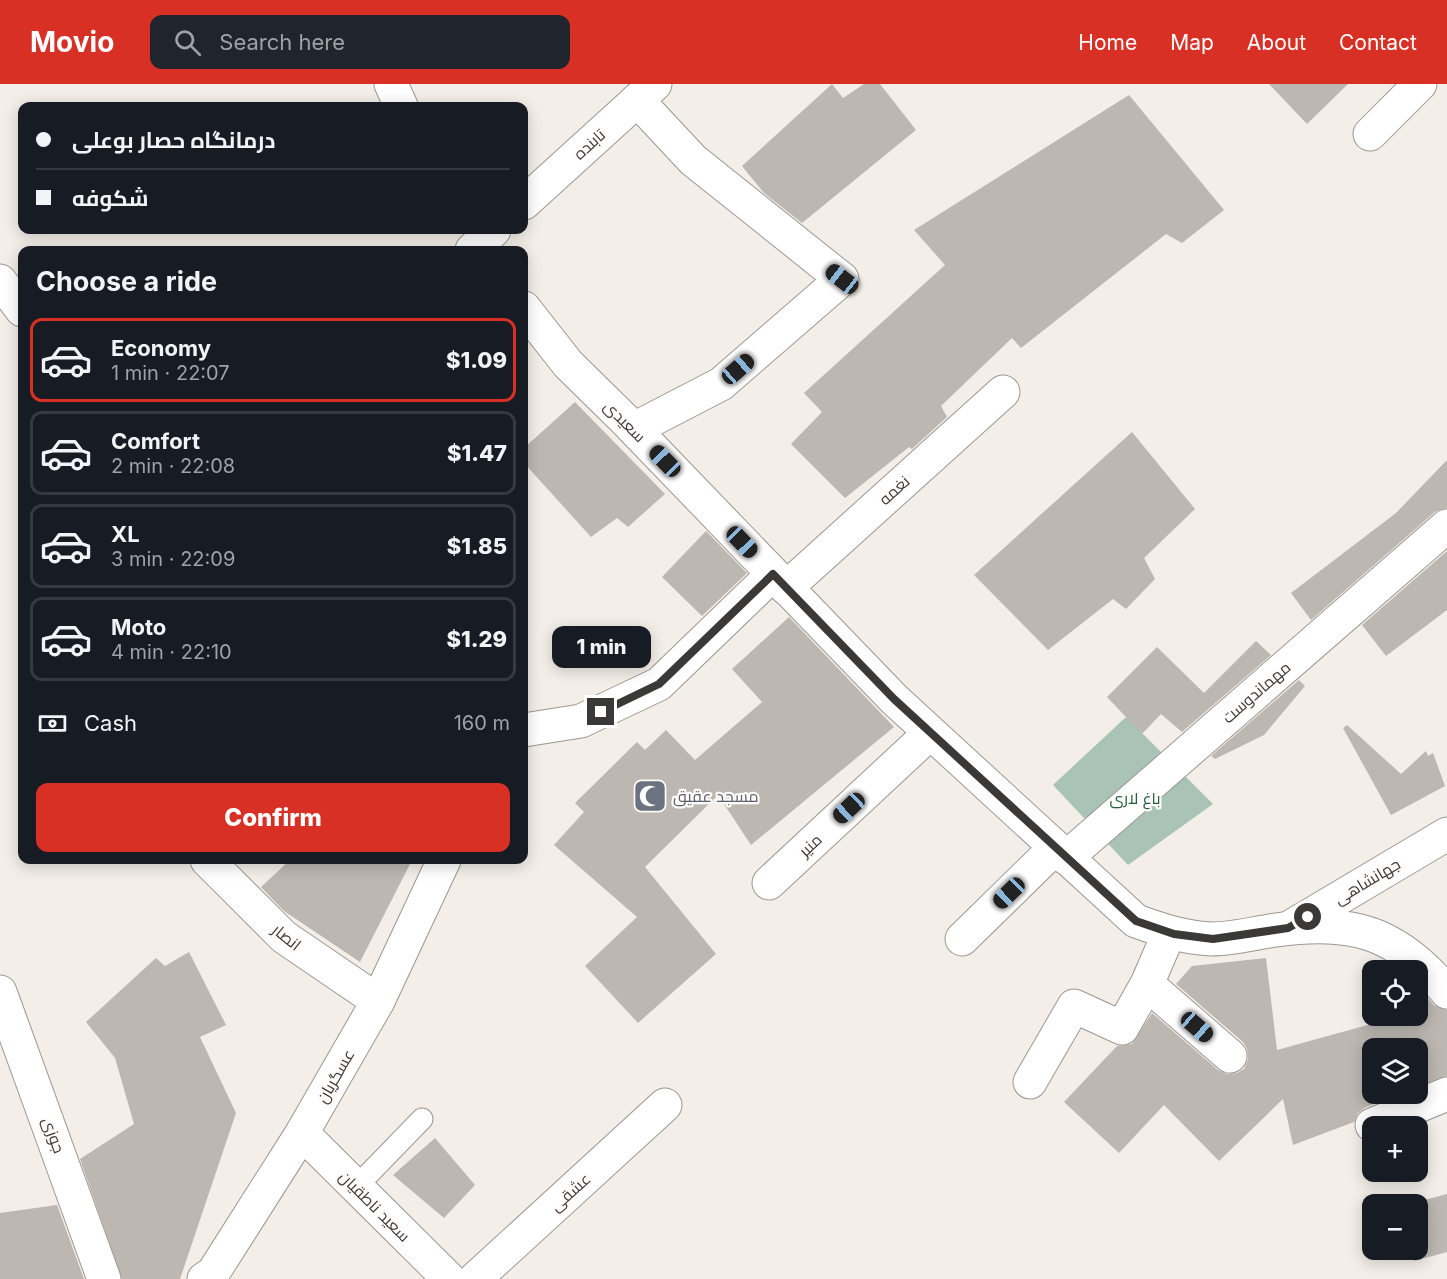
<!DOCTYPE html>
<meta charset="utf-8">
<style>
:root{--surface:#171b24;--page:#20242c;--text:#f1f3f6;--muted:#9ea1a6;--line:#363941;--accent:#d93025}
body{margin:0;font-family:Inter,Cairo,sans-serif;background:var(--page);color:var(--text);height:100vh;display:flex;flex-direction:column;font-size:22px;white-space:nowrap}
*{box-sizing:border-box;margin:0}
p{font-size:20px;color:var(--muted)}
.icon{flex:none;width:33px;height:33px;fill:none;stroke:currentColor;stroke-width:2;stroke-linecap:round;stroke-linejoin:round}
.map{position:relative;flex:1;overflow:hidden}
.sheet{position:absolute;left:18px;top:162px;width:510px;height:618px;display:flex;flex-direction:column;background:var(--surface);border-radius:12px;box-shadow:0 3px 15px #0003}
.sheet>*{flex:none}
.guide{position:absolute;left:18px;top:18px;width:510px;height:132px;border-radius:12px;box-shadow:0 3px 15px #0003;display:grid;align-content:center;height:132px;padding:0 18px;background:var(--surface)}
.tools{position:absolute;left:1362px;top:876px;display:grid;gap:12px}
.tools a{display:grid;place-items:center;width:66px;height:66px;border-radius:12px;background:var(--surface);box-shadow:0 3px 15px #0003;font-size:30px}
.end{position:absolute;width:27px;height:27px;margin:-14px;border:8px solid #3b3937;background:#fff;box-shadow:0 0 0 3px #fff}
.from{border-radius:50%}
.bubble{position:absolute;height:42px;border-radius:12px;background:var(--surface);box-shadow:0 3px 15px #0003;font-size:20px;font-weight:800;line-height:42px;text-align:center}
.car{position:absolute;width:18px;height:36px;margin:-18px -9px;border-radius:8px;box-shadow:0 0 4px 2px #0007;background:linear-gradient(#222 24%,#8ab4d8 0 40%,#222 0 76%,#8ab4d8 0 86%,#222 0)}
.guide b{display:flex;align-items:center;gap:21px;height:57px;font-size:22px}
.guide b+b{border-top:2px solid var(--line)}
.guide i{width:15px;height:15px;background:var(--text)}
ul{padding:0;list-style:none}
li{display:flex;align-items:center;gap:18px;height:84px;margin:0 12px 9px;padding:0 6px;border:3px solid var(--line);border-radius:12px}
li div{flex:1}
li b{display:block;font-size:22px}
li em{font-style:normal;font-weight:800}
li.current{border-color:var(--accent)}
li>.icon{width:54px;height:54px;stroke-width:1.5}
h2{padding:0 18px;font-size:27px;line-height:72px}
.pay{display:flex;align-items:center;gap:15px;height:66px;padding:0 18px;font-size:22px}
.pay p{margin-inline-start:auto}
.button{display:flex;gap:12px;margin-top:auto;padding:12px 18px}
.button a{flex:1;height:69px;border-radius:12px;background:var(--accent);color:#fff;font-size:24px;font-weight:800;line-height:69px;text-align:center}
header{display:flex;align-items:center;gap:36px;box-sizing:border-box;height:84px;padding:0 30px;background:var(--accent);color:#fff}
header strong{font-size:28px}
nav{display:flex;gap:33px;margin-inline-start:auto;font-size:21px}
.search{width:420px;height:54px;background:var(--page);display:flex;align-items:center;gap:15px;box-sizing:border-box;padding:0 21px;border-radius:12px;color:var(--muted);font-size:22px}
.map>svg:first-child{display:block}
.green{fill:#a9c4b6}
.building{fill:#bcb7b1}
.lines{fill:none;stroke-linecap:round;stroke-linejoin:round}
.service-casing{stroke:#9c9792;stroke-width:23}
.minor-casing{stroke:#9c9792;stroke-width:35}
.service{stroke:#fff;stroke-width:21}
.minor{stroke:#fff;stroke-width:33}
.route{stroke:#3b3937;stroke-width:8}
.labels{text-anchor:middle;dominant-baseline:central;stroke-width:4.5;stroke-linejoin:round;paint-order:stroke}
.street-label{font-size:16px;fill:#3b3937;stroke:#fefbf8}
.worship-label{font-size:16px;fill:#5b616d;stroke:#fefbf8;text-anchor:start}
.park-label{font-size:16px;fill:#235e45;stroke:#fefbf8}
</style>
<header>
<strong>Movio</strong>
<div class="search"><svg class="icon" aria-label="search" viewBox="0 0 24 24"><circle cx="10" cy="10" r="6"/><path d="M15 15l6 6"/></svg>Search here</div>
<nav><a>Home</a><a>Map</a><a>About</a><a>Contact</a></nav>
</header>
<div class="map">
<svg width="1447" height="1195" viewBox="0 0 1447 1195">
<rect width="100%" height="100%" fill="#f3eee8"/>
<polygon class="green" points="1126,633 1213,720 1128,781 1053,701"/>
<g class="building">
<polygon points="832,0 843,14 864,0 880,0 916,46 802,139 764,109 742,82"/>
<polygon points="1269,0 1348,0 1307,40"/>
<polygon points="1129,11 1224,126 1182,159 1166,150 1021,264 1012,254 941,322 947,333 912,365 909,363 845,414 791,360 822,328 804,309 945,181 914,146"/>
<polygon points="575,318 665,410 628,443 617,434 591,453 524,379 524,364"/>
<polygon points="1132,348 1195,425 1144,474 1155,495 1126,525 1113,515 1048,566 974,491"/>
<polygon points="1447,376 1447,424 1435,428 1311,536 1291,509 1396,429"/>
<polygon points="706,447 747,489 702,532 662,493"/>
<polygon points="1447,467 1447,526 1386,572 1362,541"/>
<polygon points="789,533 894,643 751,761 718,711 645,783 716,870 638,939 585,882 637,833 554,761 584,728 575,719 637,658 645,666 666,646 695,676 762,618 732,585"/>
<polygon points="1256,557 1271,571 1182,648 1161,630 1142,650 1107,613 1157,563 1204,609"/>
<polygon points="1299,596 1305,602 1264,651 1215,675 1211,672"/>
<polygon points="1347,641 1401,690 1426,667 1428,672 1433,669 1445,702 1391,731 1343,644"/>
<polygon points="290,776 412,776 360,878 284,827 261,803"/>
<polygon points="189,868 226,941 200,953 236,1029 180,1195 122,1195 80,1075 134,1040 115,974 86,938 156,874 165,882"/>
<polygon points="1266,874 1277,966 1382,937 1380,932 1418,932 1418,904 1434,921 1447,926 1447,992 1418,1002 1418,964 1372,964 1372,1010 1399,1010 1364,1024 1358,1029 1354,1038 1293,1061 1283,1015 1219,1077 1164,1021 1119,1069 1064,1018 1117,962 1132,960 1152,929 1218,986 1227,990 1237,989 1244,985 1248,975 1247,965 1243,958 1176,900 1192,882"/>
<polygon points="435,1054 475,1101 444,1134 393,1091"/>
<polygon points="1447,1110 1447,1168 1414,1177 1412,1166 1418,1166 1418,1120 1409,1120"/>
<polygon points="57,1121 84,1195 0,1195 0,1129"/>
</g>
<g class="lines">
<defs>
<polyline id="service" points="356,1103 422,1035"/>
<g id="minor">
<polyline points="391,0 401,22"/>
<polyline points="1370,50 1420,0"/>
<polyline points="524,119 655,0"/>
<polyline points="472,166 494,146"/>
<polyline points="0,197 22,226"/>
<path d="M524,224l44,56 59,58 267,277 242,222c25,9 49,17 76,18 21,0 43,-6 64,-9 77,-11 120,2 171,62"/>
<polyline points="634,345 721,300 842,195 693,76 637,16"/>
<polyline points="786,504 1003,308"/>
<polyline points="524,646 581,637 659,600 773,490"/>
<polyline points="1066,774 1447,442"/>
<polyline points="207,776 284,853 378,917"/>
<polyline points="769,799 930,649"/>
<polyline points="1292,842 1447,750"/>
<polyline points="962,855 1055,764"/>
<polyline points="1147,900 1230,972"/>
<polyline points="0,908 104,1195"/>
<polyline points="1030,998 1074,922 1122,944 1147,900 1169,849"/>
<polyline points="1372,1041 1447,1010"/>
<polyline points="302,1049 449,1195"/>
<polyline points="204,1195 213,1189 302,1049 378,917 444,776"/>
<polyline points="475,1195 665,1021"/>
</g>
</defs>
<use href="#service" class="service-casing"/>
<use href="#minor" class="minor-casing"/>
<use href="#service" class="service"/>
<use href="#minor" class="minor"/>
</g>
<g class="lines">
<polyline class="route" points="601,628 659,600 773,490 894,615 1136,837 1174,850 1213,855 1288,844 1308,833"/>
</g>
<defs>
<symbol id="mosque-square" viewBox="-11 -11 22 22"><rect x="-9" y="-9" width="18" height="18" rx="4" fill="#6b7280" stroke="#fefbf8"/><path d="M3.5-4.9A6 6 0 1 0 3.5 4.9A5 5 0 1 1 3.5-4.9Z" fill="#fff"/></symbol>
</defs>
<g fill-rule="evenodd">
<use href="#mosque-square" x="631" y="693" width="38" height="38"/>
</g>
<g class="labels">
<g class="street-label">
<text transform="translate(589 60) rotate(-42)">تابنده</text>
<text transform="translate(625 337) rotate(45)">سعیدی</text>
<text transform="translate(894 406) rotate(-42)">نغمه</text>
<text transform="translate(1256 608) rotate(-41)">مهماندوست</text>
<text transform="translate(810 761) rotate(-43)">منیر</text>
<text transform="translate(1367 797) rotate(-31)">جهانشاهی</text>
<text transform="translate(287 853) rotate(39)">انصار</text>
<text transform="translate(335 992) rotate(-60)">عسگریان</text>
<text transform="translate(54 1051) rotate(70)">جوزی</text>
<text transform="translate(570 1108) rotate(-42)">عشقی</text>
<text transform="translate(375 1122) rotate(45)">سعید ناطقیان</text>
</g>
<g class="worship-label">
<text x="673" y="712">مسجد عقیق</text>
</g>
<g class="park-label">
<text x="1135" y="714">باغ لاری</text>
</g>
</g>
</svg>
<div class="tools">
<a><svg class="icon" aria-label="locate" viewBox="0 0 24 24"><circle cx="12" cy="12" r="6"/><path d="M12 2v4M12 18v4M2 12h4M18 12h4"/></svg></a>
<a><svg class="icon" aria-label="layers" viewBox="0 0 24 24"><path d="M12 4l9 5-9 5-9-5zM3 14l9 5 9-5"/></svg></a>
<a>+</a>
<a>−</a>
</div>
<i class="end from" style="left:1308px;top:833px"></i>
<i class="end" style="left:601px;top:628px"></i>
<div class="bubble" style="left:552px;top:542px;width:99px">1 min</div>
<i class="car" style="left:842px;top:195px;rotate:308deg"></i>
<i class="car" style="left:738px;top:285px;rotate:49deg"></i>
<i class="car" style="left:665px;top:377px;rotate:316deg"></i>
<i class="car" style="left:742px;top:458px;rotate:136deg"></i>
<i class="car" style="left:849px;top:724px;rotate:227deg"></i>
<i class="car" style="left:1009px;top:809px;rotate:226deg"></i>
<i class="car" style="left:1197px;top:943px;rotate:131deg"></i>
<div class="guide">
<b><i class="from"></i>درمانگاه حصار بوعلی</b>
<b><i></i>شکوفه</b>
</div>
<section class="sheet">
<h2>Choose a ride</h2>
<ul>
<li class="current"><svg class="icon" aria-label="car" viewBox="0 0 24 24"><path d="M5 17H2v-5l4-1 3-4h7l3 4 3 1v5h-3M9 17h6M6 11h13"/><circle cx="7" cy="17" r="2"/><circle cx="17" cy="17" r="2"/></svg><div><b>Economy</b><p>1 min · 22:07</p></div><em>$1.09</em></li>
<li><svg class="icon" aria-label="car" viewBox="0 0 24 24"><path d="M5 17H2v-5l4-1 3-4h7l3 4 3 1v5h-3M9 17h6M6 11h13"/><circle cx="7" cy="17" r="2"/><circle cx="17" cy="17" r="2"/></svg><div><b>Comfort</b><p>2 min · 22:08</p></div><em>$1.47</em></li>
<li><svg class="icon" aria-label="car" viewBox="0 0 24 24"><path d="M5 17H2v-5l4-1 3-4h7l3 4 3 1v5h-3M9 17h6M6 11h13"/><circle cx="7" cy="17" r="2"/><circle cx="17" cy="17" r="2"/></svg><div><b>XL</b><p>3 min · 22:09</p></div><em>$1.85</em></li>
<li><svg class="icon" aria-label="car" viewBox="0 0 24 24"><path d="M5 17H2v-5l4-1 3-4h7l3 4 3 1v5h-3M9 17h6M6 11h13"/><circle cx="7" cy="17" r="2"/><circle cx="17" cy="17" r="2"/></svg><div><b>Moto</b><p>4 min · 22:10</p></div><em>$1.29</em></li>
</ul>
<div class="pay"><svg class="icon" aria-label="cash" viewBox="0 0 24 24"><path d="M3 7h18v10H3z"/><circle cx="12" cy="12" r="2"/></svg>Cash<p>160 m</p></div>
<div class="button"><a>Confirm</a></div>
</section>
</div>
